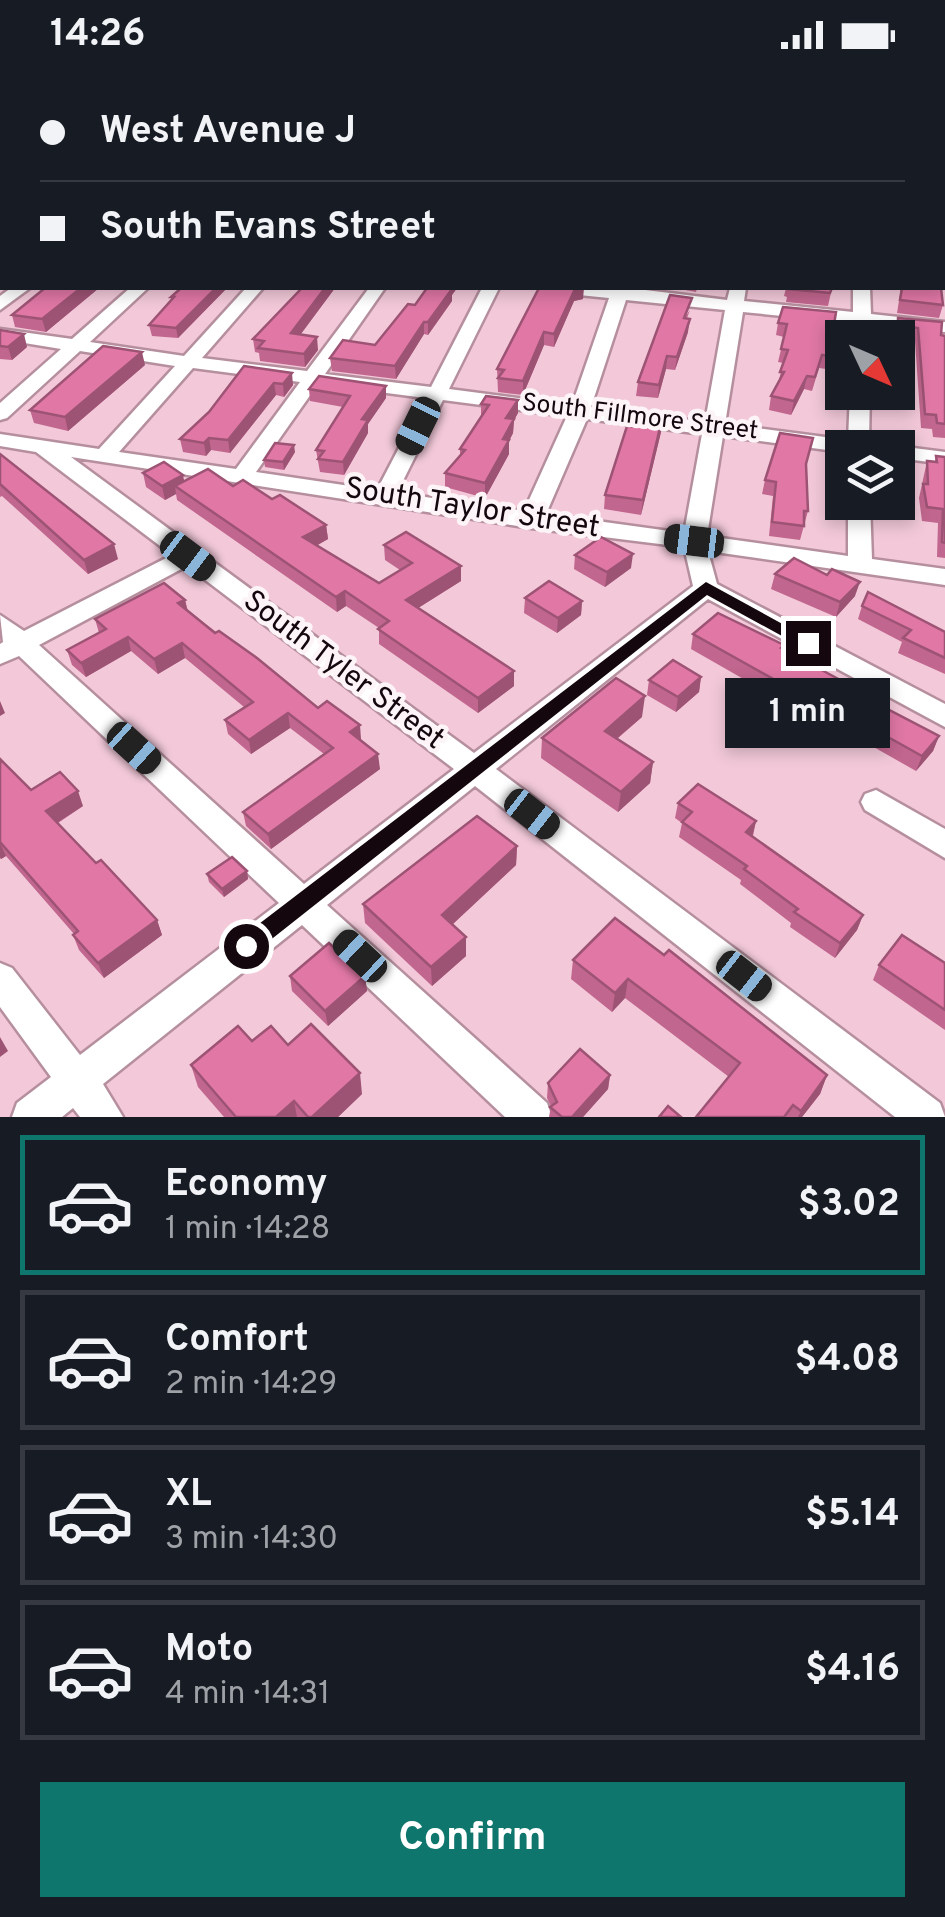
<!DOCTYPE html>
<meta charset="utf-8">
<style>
:root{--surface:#171b24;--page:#20242c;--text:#f1f3f6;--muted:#9ea1a6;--line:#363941;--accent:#0f766e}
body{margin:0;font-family:Overpass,sans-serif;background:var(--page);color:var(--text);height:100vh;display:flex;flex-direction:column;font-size:38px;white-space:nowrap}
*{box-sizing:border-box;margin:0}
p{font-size:32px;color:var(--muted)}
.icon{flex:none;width:55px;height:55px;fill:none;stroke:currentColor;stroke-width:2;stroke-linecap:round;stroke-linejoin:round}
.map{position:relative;height:1047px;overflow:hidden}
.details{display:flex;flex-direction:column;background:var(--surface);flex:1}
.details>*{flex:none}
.banner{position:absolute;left:0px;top:0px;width:945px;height:220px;box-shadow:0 5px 15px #0003;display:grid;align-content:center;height:220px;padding:0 40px;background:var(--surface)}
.needle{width:65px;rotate:134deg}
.controls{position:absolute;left:825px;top:250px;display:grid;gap:20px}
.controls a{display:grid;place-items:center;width:90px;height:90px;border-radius:0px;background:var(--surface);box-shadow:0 5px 15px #0003;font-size:50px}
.end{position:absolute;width:45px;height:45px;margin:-22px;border:12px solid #14070d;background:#fff;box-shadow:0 0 0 5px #fff}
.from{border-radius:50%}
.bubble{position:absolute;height:70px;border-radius:0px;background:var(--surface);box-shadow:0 5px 15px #0003;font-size:32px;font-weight:700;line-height:70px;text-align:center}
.car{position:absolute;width:30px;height:60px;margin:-30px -15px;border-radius:12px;box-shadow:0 0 8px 2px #0007;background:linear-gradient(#222 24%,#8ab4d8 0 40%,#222 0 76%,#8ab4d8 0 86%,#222 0)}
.banner b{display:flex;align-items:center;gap:35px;height:95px;font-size:38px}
.banner b+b{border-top:2px solid var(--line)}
.banner i{width:25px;height:25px;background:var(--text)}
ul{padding:18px 0 0;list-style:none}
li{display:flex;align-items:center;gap:30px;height:140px;margin:0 20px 15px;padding:0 20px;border:5px solid var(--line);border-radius:0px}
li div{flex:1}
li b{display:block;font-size:38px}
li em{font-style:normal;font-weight:700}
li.current{border-color:var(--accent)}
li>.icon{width:90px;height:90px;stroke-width:1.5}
.cta{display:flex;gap:20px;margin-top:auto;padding:20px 40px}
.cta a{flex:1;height:115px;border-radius:0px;background:var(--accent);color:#fff;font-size:40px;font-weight:700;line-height:115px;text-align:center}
.status{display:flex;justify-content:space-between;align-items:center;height:70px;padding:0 50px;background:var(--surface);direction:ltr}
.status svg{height:28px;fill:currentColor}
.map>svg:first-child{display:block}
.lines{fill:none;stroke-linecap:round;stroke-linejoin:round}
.minor-casing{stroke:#b68f9e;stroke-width:5}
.major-casing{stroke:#844762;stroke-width:5}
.minor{fill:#fff;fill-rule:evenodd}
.major{fill:#d9a5bc;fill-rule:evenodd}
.wall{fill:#c1668e}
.shaded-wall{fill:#9d5374}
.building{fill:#e077a5;stroke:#9d5374;stroke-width:2.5}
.route{fill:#14070d}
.labels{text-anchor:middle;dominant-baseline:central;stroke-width:9;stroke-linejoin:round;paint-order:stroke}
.far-street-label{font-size:25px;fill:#14070d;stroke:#fdf4f8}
.street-label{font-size:30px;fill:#14070d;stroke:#fdf4f8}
</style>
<div class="status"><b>14:26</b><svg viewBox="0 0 49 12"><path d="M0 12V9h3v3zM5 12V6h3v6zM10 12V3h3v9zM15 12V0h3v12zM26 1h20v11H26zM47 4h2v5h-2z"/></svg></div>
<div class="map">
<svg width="945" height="1047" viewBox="0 0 945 1047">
<rect width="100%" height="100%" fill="#f3c9d9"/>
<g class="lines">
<defs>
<g id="minor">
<polygon points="366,0 381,0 383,2 368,2"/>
<polygon points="858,0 870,0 870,2 859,2"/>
<polygon points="942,11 945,11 942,25"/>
<polygon points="942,38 945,39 945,56 942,55"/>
<rect x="942" y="86" width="3" height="8"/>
<rect x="0" y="103" width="2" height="9"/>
<polygon points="0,149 2,150 2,159 0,159"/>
<rect x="942" y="160" width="3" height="10"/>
<polygon points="11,218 30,218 0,240 0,226"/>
<path d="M130,218h18l-58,54 94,14 62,-68h17l-61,70 105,13 62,-83h16l-60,86 106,13 51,-99h17l-50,101 123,16 37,-107 -50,-5 -8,-5h78l98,12 3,-12h16l-2,13 109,11v-24h17l1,26 74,8v10l-74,-7v13h-18v-15l-110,-11 -18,112 123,16 2,-48h20l-1,51 5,5h-32v4l-119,-16 -16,100 141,20v-54h22l2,57 73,10v16l-237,-34 9,33 228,120v23l-237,-128 -212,170 444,334 5,14h-50l-420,-331 -148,119 220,198 5,14h-47l-203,-192 -199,159 20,33h-43l-7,-9 -11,9h-50l5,-14 34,-26 -51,-70v-44l12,5 68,87 199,-152 -260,-247 -19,8v-20l3,-2 -3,-27 24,16 148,-76 -136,-103 -36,-6v-12l99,15 76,-83 -95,-15 -73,67 -7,2v-17l61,-54 -61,-10v-10l72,10zM626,230l99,10 -20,112 -114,-15zM193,298l107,14 -64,87 -117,-17zM318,314l107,14 -48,92 -121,-18zM443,330l124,16 -43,95 -127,-18zM587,349l115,15 -18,99 -138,-19zM71,387l460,71 153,19 9,39 -219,167zM187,496l267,203 -150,115 -265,-239z"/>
<polygon points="898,376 945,382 945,394 898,388 898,378 890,378"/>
<polygon points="876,720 945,759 945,788 865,740 861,732 865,724"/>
</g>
<polygon id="major" points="174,0 193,0 195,2 176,2"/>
</defs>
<use href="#minor" class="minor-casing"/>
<use href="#major" class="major-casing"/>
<use href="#minor" class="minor"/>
<use href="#major" class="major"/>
</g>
<g class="wall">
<polygon points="88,0 176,0 183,2 95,2"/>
<polygon points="45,218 99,218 46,262 15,257 12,245"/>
<polygon points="181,218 227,218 178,268 152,266 149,255 171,231 171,227"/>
<polygon points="302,218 335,218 300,265 318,280 305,297 260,291 259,283 255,282 253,269"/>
<polygon points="427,218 457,218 452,225 452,231 428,265 424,264 396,309 332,301 330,288 375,275 415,235"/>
<polygon points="539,218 583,229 574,231 554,277 544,275 523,325 498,322 497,299"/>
<polygon points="674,218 697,218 696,222"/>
<polygon points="786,218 832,218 828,236 786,232 787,227 784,226"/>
<polygon points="901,218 941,218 943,235 939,248 897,243"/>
<polygon points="690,240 687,248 688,262 675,300 666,299 658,328 636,326 638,312"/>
<polygon points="836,242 826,299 819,298 812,321 804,319 791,345 769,340 771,326 778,314 783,293 778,292 784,267 776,265 778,253"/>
<polygon points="898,248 945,266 945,368 933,367 932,359 921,358 915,271 894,268"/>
<polygon points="0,260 27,277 12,290 0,289"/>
<polygon points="145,295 68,361 34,353 30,340"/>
<polygon points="244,296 293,315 284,327 276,325 230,383 211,380 206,386 183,382 180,369 209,342"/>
<polygon points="309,319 386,328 368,354 368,363 344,405 320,402 316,380 343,337 310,331"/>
<polygon points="518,330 518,343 514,350 513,363 509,371 509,384 485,428 445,417 445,403 460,386 460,379 481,348 481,334"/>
<polygon points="661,362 641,445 604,439 605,425"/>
<polygon points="295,382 284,400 265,397 264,390"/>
<polygon points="0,384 118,489 88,504 2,426 0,427"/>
<polygon points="936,386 945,387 945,488 937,487 938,453 922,451 919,428 927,391 935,392"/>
<polygon points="806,397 808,441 800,470 769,466 773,426 762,424 765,410"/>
<polygon points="143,403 184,411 233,416 272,429 326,455 328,469 316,476 379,513 400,500 385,490 384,475 461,511 418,538 514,616 478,643 379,574 379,558 346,536 337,542 177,430 176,424 165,430 146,417"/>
<polygon points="575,485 631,498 605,517 574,499"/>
<polygon points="775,504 855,526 836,547 771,519"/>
<polygon points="525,528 582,531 581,545 557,563 524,543"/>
<polygon points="185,530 188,541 318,638 360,655 360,670 380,699 271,779 246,756 243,742 324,684 290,658 251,684 228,664 225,650 244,637 185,588 158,604 131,581 86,607 72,595 67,580 99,563 95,549"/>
<polygon points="862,536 945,562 945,604 898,583 902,572 858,549"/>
<polygon points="693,564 784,575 783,579 880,635 939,666 933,681 916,701 856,667 852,671 691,579"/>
<polygon points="701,607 699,622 676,642 647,625 649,610"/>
<polygon points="642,647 617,669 653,692 650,713 618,742 541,688 542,668"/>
<polygon points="0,689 31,720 83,736 58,753 96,793 157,850 162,865 104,908 79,880 73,865 74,864 6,786 1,789 0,788"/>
<polygon points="678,733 756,751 753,766 863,845 857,860 835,888 790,857 791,853 740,814 741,810 679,767 682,753 675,748"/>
<polygon points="517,776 516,795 452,855 466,867 466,886 432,916 365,853 363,834"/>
<polygon points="247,801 248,809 224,827 209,812 207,804"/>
<polygon points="615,848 827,1005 820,1024 802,1047 696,1047 729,1007 625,928 612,942 571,909 573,890"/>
<polygon points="945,893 945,960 873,910 879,895"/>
<polygon points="290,906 365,906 367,921 328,956 292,921"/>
<polygon points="252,971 288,975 362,1024 338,1047 224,1047 198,1017 191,995"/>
<polygon points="610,1005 608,1019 583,1047 549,1047 551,1036 547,1028 548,1013"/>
</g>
<g class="shaded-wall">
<polygon points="0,0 6,0 6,2 2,2 2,11 0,11"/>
<polygon points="81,218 99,218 46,262 42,249"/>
<polygon points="216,218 227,218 178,268 176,258"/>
<polygon points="325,218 335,218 292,276 291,263"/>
<polygon points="449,218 457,218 452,225 452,231 428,265 428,252"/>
<polygon points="584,218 583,229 574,231 554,277 554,264 575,219"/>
<polygon points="690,249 688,262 675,300 677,287"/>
<polygon points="424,252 424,264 396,309 395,296"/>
<polygon points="544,262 544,275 523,325 523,311"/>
<polygon points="24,264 27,277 12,290 8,277"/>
<polygon points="317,267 318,280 305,297 304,284"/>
<polygon points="142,282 145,295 68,361 65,347"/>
<polygon points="667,286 666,299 658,328 659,315"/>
<polygon points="292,303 293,315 284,327 283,314"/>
<polygon points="807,306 804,319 791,345 794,331"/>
<polygon points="274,313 276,325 230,383 228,370"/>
<polygon points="386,316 386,328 368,354 368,363 344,405 343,392 362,349"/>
<polygon points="518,330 518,343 514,350 513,363 509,371 509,384 485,428 485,413 506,348"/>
<polygon points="662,349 661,362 641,445 643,430"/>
<polygon points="209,368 211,380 206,386 204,373"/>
<polygon points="294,375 295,382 284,400 283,392"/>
<polygon points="183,405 186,420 175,416 176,424 165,430 162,416"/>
<polygon points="326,455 328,469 305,482 303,467"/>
<polygon points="114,474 118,489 88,504 84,490"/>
<polygon points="633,484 631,498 605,517 607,502"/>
<polygon points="461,496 461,511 407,545 406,530"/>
<polygon points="860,512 855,526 836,547 840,532"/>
<polygon points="345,521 346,536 337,542 336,527"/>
<polygon points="185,530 188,544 178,533"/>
<polygon points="582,531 581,545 557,563 558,548"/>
<polygon points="128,567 131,581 86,607 81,593"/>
<polygon points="182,573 185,588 158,604 154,589"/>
<polygon points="514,601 514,616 478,643 478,628"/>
<polygon points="701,607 699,622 676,642 678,627"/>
<polygon points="645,626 642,647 602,681 605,661"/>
<polygon points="0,631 5,643 0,646"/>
<polygon points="288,643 290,658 251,684 249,670"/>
<polygon points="861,652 856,667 852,671 857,656"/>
<polygon points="360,655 361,669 351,677 350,662"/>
<polygon points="939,666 933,681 916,701 922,686"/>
<polygon points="378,684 380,699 271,779 268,764"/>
<polygon points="653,692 650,713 618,742 621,722"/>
<polygon points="78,721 83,736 52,756 46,741"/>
<polygon points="756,751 752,767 746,762"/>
<polygon points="0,773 6,786 1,789 0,787"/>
<polygon points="517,776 516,795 442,864 442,845"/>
<polygon points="247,801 248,809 224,827 222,819"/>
<polygon points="863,845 857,860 835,888 840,873"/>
<polygon points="157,850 162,865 104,908 98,893"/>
<polygon points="466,867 466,886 432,916 431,897"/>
<polygon points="365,906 367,921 328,956 325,941"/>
<polygon points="628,909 625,928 612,942 615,923"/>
<polygon points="0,967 8,981 0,987"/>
<polygon points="360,1003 362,1024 338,1047 312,1047"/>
<polygon points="610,1005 608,1019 583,1047 572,1047"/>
<polygon points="827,1005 820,1024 802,1047 798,1047 801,1041"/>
<polygon points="294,1031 297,1047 276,1047"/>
</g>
<g class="building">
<polygon points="119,0 176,0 183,2 125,2"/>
<polygon points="485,0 505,0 503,2 480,2"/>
<polygon points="646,0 669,0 668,2 644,2"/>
<polygon points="716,0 733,0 731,2 715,2"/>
<polygon points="819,0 836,0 836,2 818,2"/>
<polygon points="890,0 906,0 906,2 889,2"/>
<polygon points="0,35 2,35 2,50 0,49"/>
<polygon points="2,53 2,82 0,83 0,60 2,60"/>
<polygon points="45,218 81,218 42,249 12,245"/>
<polygon points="181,218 216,218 176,258 149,255 174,227 171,227"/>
<polygon points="302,218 325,218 291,263 317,267 304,284 258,278 264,271 253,269"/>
<polygon points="427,218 449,218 452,219 428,252 424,252 395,296 330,288 343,270 375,275 408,234 415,235"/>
<polygon points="539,218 581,218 575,219 554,264 544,262 523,311 498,308 504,300 497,299"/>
<polygon points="789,218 832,218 830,223 789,219"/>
<polygon points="902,218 941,218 943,235 900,230"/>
<polygon points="670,225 692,228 684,248 690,249 677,287 667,286 659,315 638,312"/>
<polygon points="783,237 836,242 829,286 822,285 815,307 807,306 794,331 771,326 784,302 780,302 788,280 781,279 787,254 778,253"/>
<polygon points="898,248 942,252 941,265 945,266 945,354 937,353 936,345 925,344 918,258 898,255"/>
<polygon points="0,260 24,264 8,277 0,276"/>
<polygon points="103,276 142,282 65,347 30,340"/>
<polygon points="244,296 292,303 283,314 274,313 228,370 209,368 204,373 180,369 209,342"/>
<polygon points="319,306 386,316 362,349 368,350 343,392 318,389 324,381 316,380 350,326 309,319"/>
<polygon points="486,326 518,330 506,348 514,349 503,369 509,370 485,413 445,403 465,380 460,379 489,335 481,334"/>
<polygon points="638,346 662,349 643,430 605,425 627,356 636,357"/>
<polygon points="780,363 813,368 806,394 808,441 804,441 804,456 772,452 776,412 765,410"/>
<polygon points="275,373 294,375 283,392 264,390"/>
<polygon points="0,384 114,474 84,490 0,414"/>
<polygon points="936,386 945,387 945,473 942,472 943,439 927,437 923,414 928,414 927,391 937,392"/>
<polygon points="164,392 183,405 162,416 143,403"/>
<polygon points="208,399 233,416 243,410 272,429 280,425 326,455 303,467 379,513 412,493 384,475 406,462 461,496 406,530 514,601 478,628 378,559 389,551 345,521 336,527 175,416"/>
<polygon points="601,467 633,484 607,502 575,485"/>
<polygon points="794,488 827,505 832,499 860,512 840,532 775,504"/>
<polygon points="549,511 582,531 558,548 525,528"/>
<polygon points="164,513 185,530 178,533 215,563 219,561 257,588 318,638 327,631 360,655 350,662 378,684 268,764 243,742 333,678 288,643 249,670 225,650 253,632 182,573 154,589 128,567 81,593 67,580 106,559 95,549"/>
<polygon points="868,522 945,562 945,588 903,568 911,560 862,536"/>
<polygon points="718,543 784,575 781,578 881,632 878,634 939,666 922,686 861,652 857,656 693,564"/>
<polygon points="673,590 701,607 678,627 649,610"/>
<polygon points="616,608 645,626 605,661 653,692 621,722 542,668"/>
<polygon points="0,689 31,720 60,702 78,721 46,741 96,793 101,790 157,850 98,893 73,865 78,861 0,772"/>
<polygon points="698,714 756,751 746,762 863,845 840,873 794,842 798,839 744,799 747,796 682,752 692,742 678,733"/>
<polygon points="477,746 517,776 442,845 466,867 431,897 363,834"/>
<polygon points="232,787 247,801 222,819 207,804"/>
<polygon points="615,848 664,885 669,880 827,1005 801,1041 793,1035 784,1047 696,1047 740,993 628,909 615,923 573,890"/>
<polygon points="902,865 945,893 945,940 879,895"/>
<polygon points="329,873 365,906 325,941 290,906"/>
<polygon points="311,954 360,1003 312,1047 308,1047 294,1031 276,1047 236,1047 191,995 238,956 252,971 271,956 288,975"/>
<polygon points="580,979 610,1005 572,1047 562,1047 550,1037 557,1032 548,1013"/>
<polygon points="668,1036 681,1047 659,1047"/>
</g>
<polygon class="route" points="706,512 817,573 814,577 802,577 707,525 254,883 238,883 235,876 238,870"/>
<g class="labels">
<g class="far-street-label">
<text transform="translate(640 348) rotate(7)">South Fillmore Street</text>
</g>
<g class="street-label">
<text transform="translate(472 439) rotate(9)">South Taylor Street</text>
<text transform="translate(343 601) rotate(37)">South Tyler Street</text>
</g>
</g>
</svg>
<div class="controls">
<a><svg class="needle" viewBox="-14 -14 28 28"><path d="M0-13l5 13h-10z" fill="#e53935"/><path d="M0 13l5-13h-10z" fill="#9ea1a6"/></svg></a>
<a><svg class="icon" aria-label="layers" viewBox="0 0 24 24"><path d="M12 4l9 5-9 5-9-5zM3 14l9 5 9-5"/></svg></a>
</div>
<i class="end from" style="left:246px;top:876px"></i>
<i class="end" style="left:808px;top:573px"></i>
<div class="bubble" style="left:725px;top:608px;width:165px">1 min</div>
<i class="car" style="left:418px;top:356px;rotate:206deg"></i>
<i class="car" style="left:694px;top:471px;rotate:277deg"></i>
<i class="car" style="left:188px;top:486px;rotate:127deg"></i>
<i class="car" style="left:134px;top:678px;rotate:132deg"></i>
<i class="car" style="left:532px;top:744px;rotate:128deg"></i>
<i class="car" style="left:360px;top:886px;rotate:313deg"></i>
<i class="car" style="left:744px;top:906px;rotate:128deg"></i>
<div class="banner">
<b><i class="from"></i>West Avenue J</b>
<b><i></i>South Evans Street</b>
</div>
</div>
<section class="details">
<ul>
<li class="current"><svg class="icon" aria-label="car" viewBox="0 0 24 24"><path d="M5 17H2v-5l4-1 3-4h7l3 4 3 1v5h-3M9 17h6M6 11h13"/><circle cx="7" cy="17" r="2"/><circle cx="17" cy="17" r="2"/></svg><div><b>Economy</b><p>1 min · 14:28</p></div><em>$3.02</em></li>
<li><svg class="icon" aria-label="car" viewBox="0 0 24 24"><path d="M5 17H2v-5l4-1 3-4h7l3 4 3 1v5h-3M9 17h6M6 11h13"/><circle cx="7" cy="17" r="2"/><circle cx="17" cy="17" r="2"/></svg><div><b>Comfort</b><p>2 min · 14:29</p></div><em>$4.08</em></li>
<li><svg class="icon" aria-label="car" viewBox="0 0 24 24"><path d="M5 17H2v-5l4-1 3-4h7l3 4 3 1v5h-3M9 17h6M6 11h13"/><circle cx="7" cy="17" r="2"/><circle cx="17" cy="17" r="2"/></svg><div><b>XL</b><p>3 min · 14:30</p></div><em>$5.14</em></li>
<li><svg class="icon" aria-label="car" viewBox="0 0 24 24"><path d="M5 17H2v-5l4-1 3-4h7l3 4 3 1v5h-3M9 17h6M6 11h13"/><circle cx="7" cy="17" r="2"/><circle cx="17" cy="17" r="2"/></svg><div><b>Moto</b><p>4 min · 14:31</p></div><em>$4.16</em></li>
</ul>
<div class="cta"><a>Confirm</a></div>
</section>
